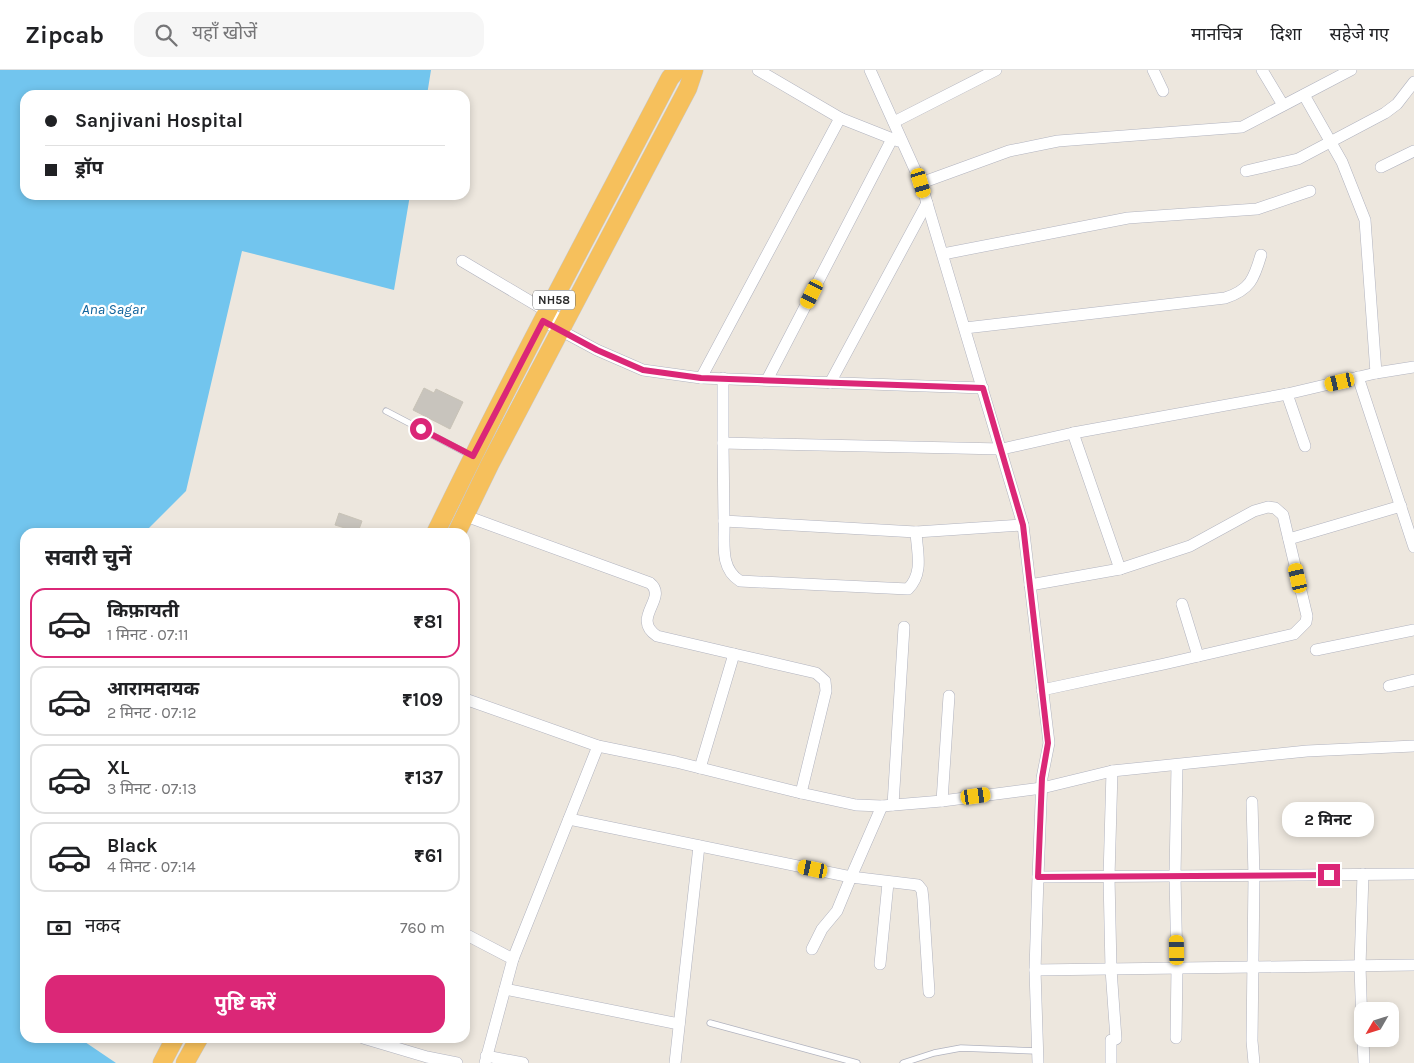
<!DOCTYPE html>
<html lang="hi">
<meta charset="utf-8">
<style>
:root{--surface:#fff;--page:#f6f6f6;--text:#202124;--muted:#757577;--line:#e0e0e0;--accent:#db2777}
body{margin:0;font-family:Karla,"Noto Sans Devanagari",sans-serif;background:var(--page);color:var(--text);height:100vh;display:flex;flex-direction:column;font-size:19px;white-space:nowrap}
*{box-sizing:border-box;margin:0}
p{font-size:16px;color:var(--muted)}
.icon{flex:none;width:28px;height:28px;fill:none;stroke:currentColor;stroke-width:2;stroke-linecap:round;stroke-linejoin:round}
.map{position:relative;flex:1;overflow:hidden}
.drawer{position:absolute;left:20px;top:458px;width:450px;height:515px;display:flex;flex-direction:column;background:var(--surface);border-radius:15px;box-shadow:0 2px 8px #0003}
.drawer>*{flex:none}
.top-card{position:absolute;left:20px;top:20px;width:450px;height:110px;border-radius:15px;box-shadow:0 2px 8px #0003;display:grid;align-content:center;height:110px;padding:0 25px;background:var(--surface)}
.needle{width:32px;rotate:231deg}
.buttons{position:absolute;left:1354px;top:932px;display:grid;gap:10px}
.buttons a{display:grid;place-items:center;width:45px;height:45px;border-radius:10px;background:var(--surface);box-shadow:0 2px 8px #0003;font-size:25px}
.end{position:absolute;width:22px;height:22px;margin:-11px;border:6px solid #db2777;background:#fff;box-shadow:0 0 0 2px #fff}
.from{border-radius:50%}
.bubble{position:absolute;height:35px;border-radius:15px;background:var(--surface);box-shadow:0 2px 8px #0003;font-size:16px;font-weight:700;line-height:35px;text-align:center}
.car{position:absolute;width:15px;height:30px;margin:-15px -8px;border-radius:6px;box-shadow:0 0 4px 1px #0007;background:linear-gradient(#f5c518 24%,#345 0 40%,#f5c518 0 76%,#345 0 86%,#f5c518 0)}
.top-card b{display:flex;align-items:center;gap:18px;height:48px;font-size:19px}
.top-card b+b{border-top:1px solid var(--line)}
.top-card i{width:12px;height:12px;background:var(--text)}
ul{padding:0;list-style:none}
li{display:flex;align-items:center;gap:15px;height:70px;margin:0 10px 8px;padding:0 15px;border:2px solid var(--line);border-radius:15px}
li div{flex:1}
li b{display:block;font-size:19px}
li em{font-style:normal;font-weight:700}
li.active{border-color:var(--accent)}
li>.icon{width:45px;height:45px;stroke-width:1.5}
h2{padding:0 25px;font-size:22px;line-height:60px}
.pay{display:flex;align-items:center;gap:12px;height:55px;padding:0 25px;font-size:19px}
.pay p{margin-inline-start:auto}
.primary-button{display:flex;gap:10px;margin-top:auto;padding:10px 25px}
.primary-button a{flex:1;height:58px;border-radius:15px;background:var(--accent);color:#fff;font-size:20px;font-weight:700;line-height:58px;text-align:center}
header{display:flex;align-items:center;gap:30px;box-sizing:border-box;height:70px;padding:0 25px;background:var(--surface);border-bottom:1px solid var(--line)}
header strong{font-size:24px}
nav{display:flex;gap:28px;margin-inline-start:auto;font-size:18px}
.search{width:350px;height:45px;background:var(--page);display:flex;align-items:center;gap:12px;box-sizing:border-box;padding:0 18px;border-radius:15px;color:var(--muted);font-size:19px}
.map>svg:first-child{display:block}
.water{fill:#72c5ee}
.building{fill:#c8c4bd;stroke:#c8c3b7}
.lines{fill:none;stroke-linecap:round;stroke-linejoin:round}
.service-casing{stroke:#b1b3bf;stroke-width:7}
.minor-casing{stroke:#b1b3bf;stroke-width:12}
.trunk-casing{stroke:#c8c8c8;stroke-width:19}
.service{stroke:#fff;stroke-width:5.5}
.minor{stroke:#fff;stroke-width:11}
.trunk{stroke:#f6c05c;stroke-width:18}
.route{stroke:#db2777;stroke-width:6}
.labels{text-anchor:middle;dominant-baseline:central;stroke-width:4.5;stroke-linejoin:round;paint-order:stroke}
.shield{fill:#fff;stroke:#6b6b6b;stroke-width:1}
.shield-label{font-size:12px;font-weight:bold;fill:#2b2b2b}
.water-label{font-size:15px;font-style:italic;fill:#0f639c;stroke:#fff}
</style>
<header>
<strong>Zipcab</strong>
<div class="search"><svg class="icon" aria-label="search" viewBox="0 0 24 24"><circle cx="10" cy="10" r="6"/><path d="M15 15l6 6"/></svg>यहाँ खोजें</div>
<nav><a>मानचित्र</a><a>दिशा</a><a>सहेजे गए</a></nav>
</header>
<div class="map">
<svg width="1414" height="993" viewBox="0 0 1414 993">
<rect width="100%" height="100%" fill="#ede7de"/>
<polygon class="water" points="0,0 431,0 427,25 25,25 25,125 410,125 394,220 242,181 186,421 145,462 25,462 25,968 85,968 85,972 116,993 0,993"/>
<g class="building">
<polygon points="424,318 434,323 436,319 463,332 450,359 413,340"/>
<polygon points="339,443 362,451 358,462 335,455"/>
</g>
<g class="lines">
<defs>
<g id="service">
<polyline points="386,341 472,386"/>
<polyline points="710,953 857,993"/>
<polyline points="903,993 934,983 961,978 1037,981"/>
</g>
<g id="minor">
<polyline points="758,0 840,48 701,308 983,318"/>
<polyline points="870,0 921,113 1023,455 1049,673 1042,708 1038,807 1035,900 1038,993"/>
<polyline points="1153,0 1163,21"/>
<polyline points="1262,0 1283,35"/>
<polyline points="1304,25 1342,92 1365,150 1376,303"/>
<polyline points="840,48 898,71"/>
<polyline points="894,52 996,0"/>
<polyline points="1381,97 1414,81"/>
<polyline points="1246,101 1298,89 1385,43 1397,34 1414,12"/>
<polyline points="921,113 1009,81 1058,71 1242,57 1351,0"/>
<polyline points="943,184 1128,148 1257,139 1310,121"/>
<polyline points="462,191 565,252"/>
<polyline points="543,251 597,280 643,300 701,308"/>
<path d="M965,258l260,-30c25,-8 29,-19 36,-43"/>
<polyline points="1358,307 1414,477"/>
<polyline points="723,308 723,373 1002,379 1073,363 1287,324 1376,303 1414,297"/>
<polyline points="767,310 892,69"/>
<polyline points="830,313 927,133"/>
<polyline points="1287,324 1305,376"/>
<polyline points="1073,363 1120,499"/>
<polyline points="723,373 724,451 916,462 1023,455"/>
<path d="M466,446l184,67c19,15 -20,35 7,53l77,18 -34,114"/>
<path d="M724,451c1,21 -5,47 16,60l168,8c16,-16 9,-37 8,-57"/>
<polyline points="1289,469 1401,436"/>
<polyline points="1030,515 1120,499 1190,476 1254,441 1268,437 1275,438 1283,445 1307,546 1306,552 1294,564 1164,594 1042,620"/>
<polyline points="1182,534 1198,586"/>
<polyline points="1316,580 1414,560"/>
<polyline points="734,584 816,603 825,611 826,621 801,723"/>
<polyline points="1389,616 1414,610"/>
<polyline points="465,629 598,676 676,692 801,723 856,735 882,736 942,731 1042,718 1112,701 1307,681 1414,676"/>
<polyline points="1112,701 1109,807 1111,899 1116,969"/>
<polyline points="942,731 949,626"/>
<polyline points="1252,732 1254,806 1252,971 1254,993"/>
<polyline points="893,735 904,557"/>
<polyline points="569,749 851,807 882,736"/>
<polyline points="1038,807 1414,804"/>
<polyline points="465,864 513,889 485,993"/>
<polyline points="812,879 822,859 837,841 851,807 918,815 922,820 923,829 929,922"/>
<polyline points="513,889 598,676"/>
<polyline points="880,894 888,813"/>
<polyline points="1035,900 1414,895"/>
<polyline points="505,919 679,954"/>
<polyline points="1362,956 1360,896 1363,804"/>
<polyline points="363,968 427,987 457,993"/>
<polyline points="1176,968 1177,898 1175,806 1177,695"/>
<polyline points="1363,969 1364,993"/>
<polyline points="486,986 523,993"/>
<polyline points="675,993 699,776"/>
<polyline points="1111,993 1111,970"/>
</g>
<g id="trunk">
<path d="M436,462c74,-153 155,-303 234,-454l7,-8"/>
<polyline points="457,462 490,394 688,18 694,0"/>
<polyline points="162,993 175,968"/>
<polyline points="185,993 199,968"/>
</g>
</defs>
<use href="#service" class="service-casing"/>
<use href="#minor" class="minor-casing"/>
<use href="#trunk" class="trunk-casing"/>
<use href="#service" class="service"/>
<use href="#minor" class="minor"/>
<use href="#trunk" class="trunk"/>
</g>
<g class="lines">
<polyline class="route" points="421,359 473,386 543,251 597,280 643,300 701,308 983,318 1023,455 1048,673 1042,708 1038,807 1329,805"/>
</g>
<g class="labels">
<rect class="shield" x="533" y="220.5" width="42" height="19" rx="4"/>
<g class="shield-label">
<text x="554" y="230">NH58</text>
</g>
<g class="water-label">
<text x="113" y="239">Ana Sagar</text>
</g>
</g>
</svg>
<div class="buttons">
<a><svg class="needle" viewBox="-14 -14 28 28"><path d="M0-13l5 13h-10z" fill="#e53935"/><path d="M0 13l5-13h-10z" fill="#757577"/></svg></a>
</div>
<i class="end from" style="left:421px;top:359px"></i>
<i class="end" style="left:1329px;top:805px"></i>
<div class="bubble" style="left:1282px;top:732px;width:92px">2 मिनट</div>
<i class="car" style="left:921px;top:113px;rotate:163deg"></i>
<i class="car" style="left:812px;top:224px;rotate:207deg"></i>
<i class="car" style="left:1340px;top:312px;rotate:257deg"></i>
<i class="car" style="left:1298px;top:508px;rotate:347deg"></i>
<i class="car" style="left:976px;top:726px;rotate:82deg"></i>
<i class="car" style="left:813px;top:799px;rotate:282deg"></i>
<i class="car" style="left:1177px;top:880px;rotate:359deg"></i>
<div class="top-card">
<b><i class="from"></i>Sanjivani Hospital</b>
<b><i></i>ड्रॉप</b>
</div>
<section class="drawer">
<h2>सवारी चुनें</h2>
<ul>
<li class="active"><svg class="icon" aria-label="car" viewBox="0 0 24 24"><path d="M5 17H2v-5l4-1 3-4h7l3 4 3 1v5h-3M9 17h6M6 11h13"/><circle cx="7" cy="17" r="2"/><circle cx="17" cy="17" r="2"/></svg><div><b>किफ़ायती</b><p>1 मिनट · 07:11</p></div><em>₹81</em></li>
<li><svg class="icon" aria-label="car" viewBox="0 0 24 24"><path d="M5 17H2v-5l4-1 3-4h7l3 4 3 1v5h-3M9 17h6M6 11h13"/><circle cx="7" cy="17" r="2"/><circle cx="17" cy="17" r="2"/></svg><div><b>आरामदायक</b><p>2 मिनट · 07:12</p></div><em>₹109</em></li>
<li><svg class="icon" aria-label="car" viewBox="0 0 24 24"><path d="M5 17H2v-5l4-1 3-4h7l3 4 3 1v5h-3M9 17h6M6 11h13"/><circle cx="7" cy="17" r="2"/><circle cx="17" cy="17" r="2"/></svg><div><b>XL</b><p>3 मिनट · 07:13</p></div><em>₹137</em></li>
<li><svg class="icon" aria-label="car" viewBox="0 0 24 24"><path d="M5 17H2v-5l4-1 3-4h7l3 4 3 1v5h-3M9 17h6M6 11h13"/><circle cx="7" cy="17" r="2"/><circle cx="17" cy="17" r="2"/></svg><div><b>Black</b><p>4 मिनट · 07:14</p></div><em>₹61</em></li>
</ul>
<div class="pay"><svg class="icon" aria-label="cash" viewBox="0 0 24 24"><path d="M3 7h18v10H3z"/><circle cx="12" cy="12" r="2"/></svg>नकद<p>760 m</p></div>
<div class="primary-button"><a>पुष्टि करें</a></div>
</section>
</div>
